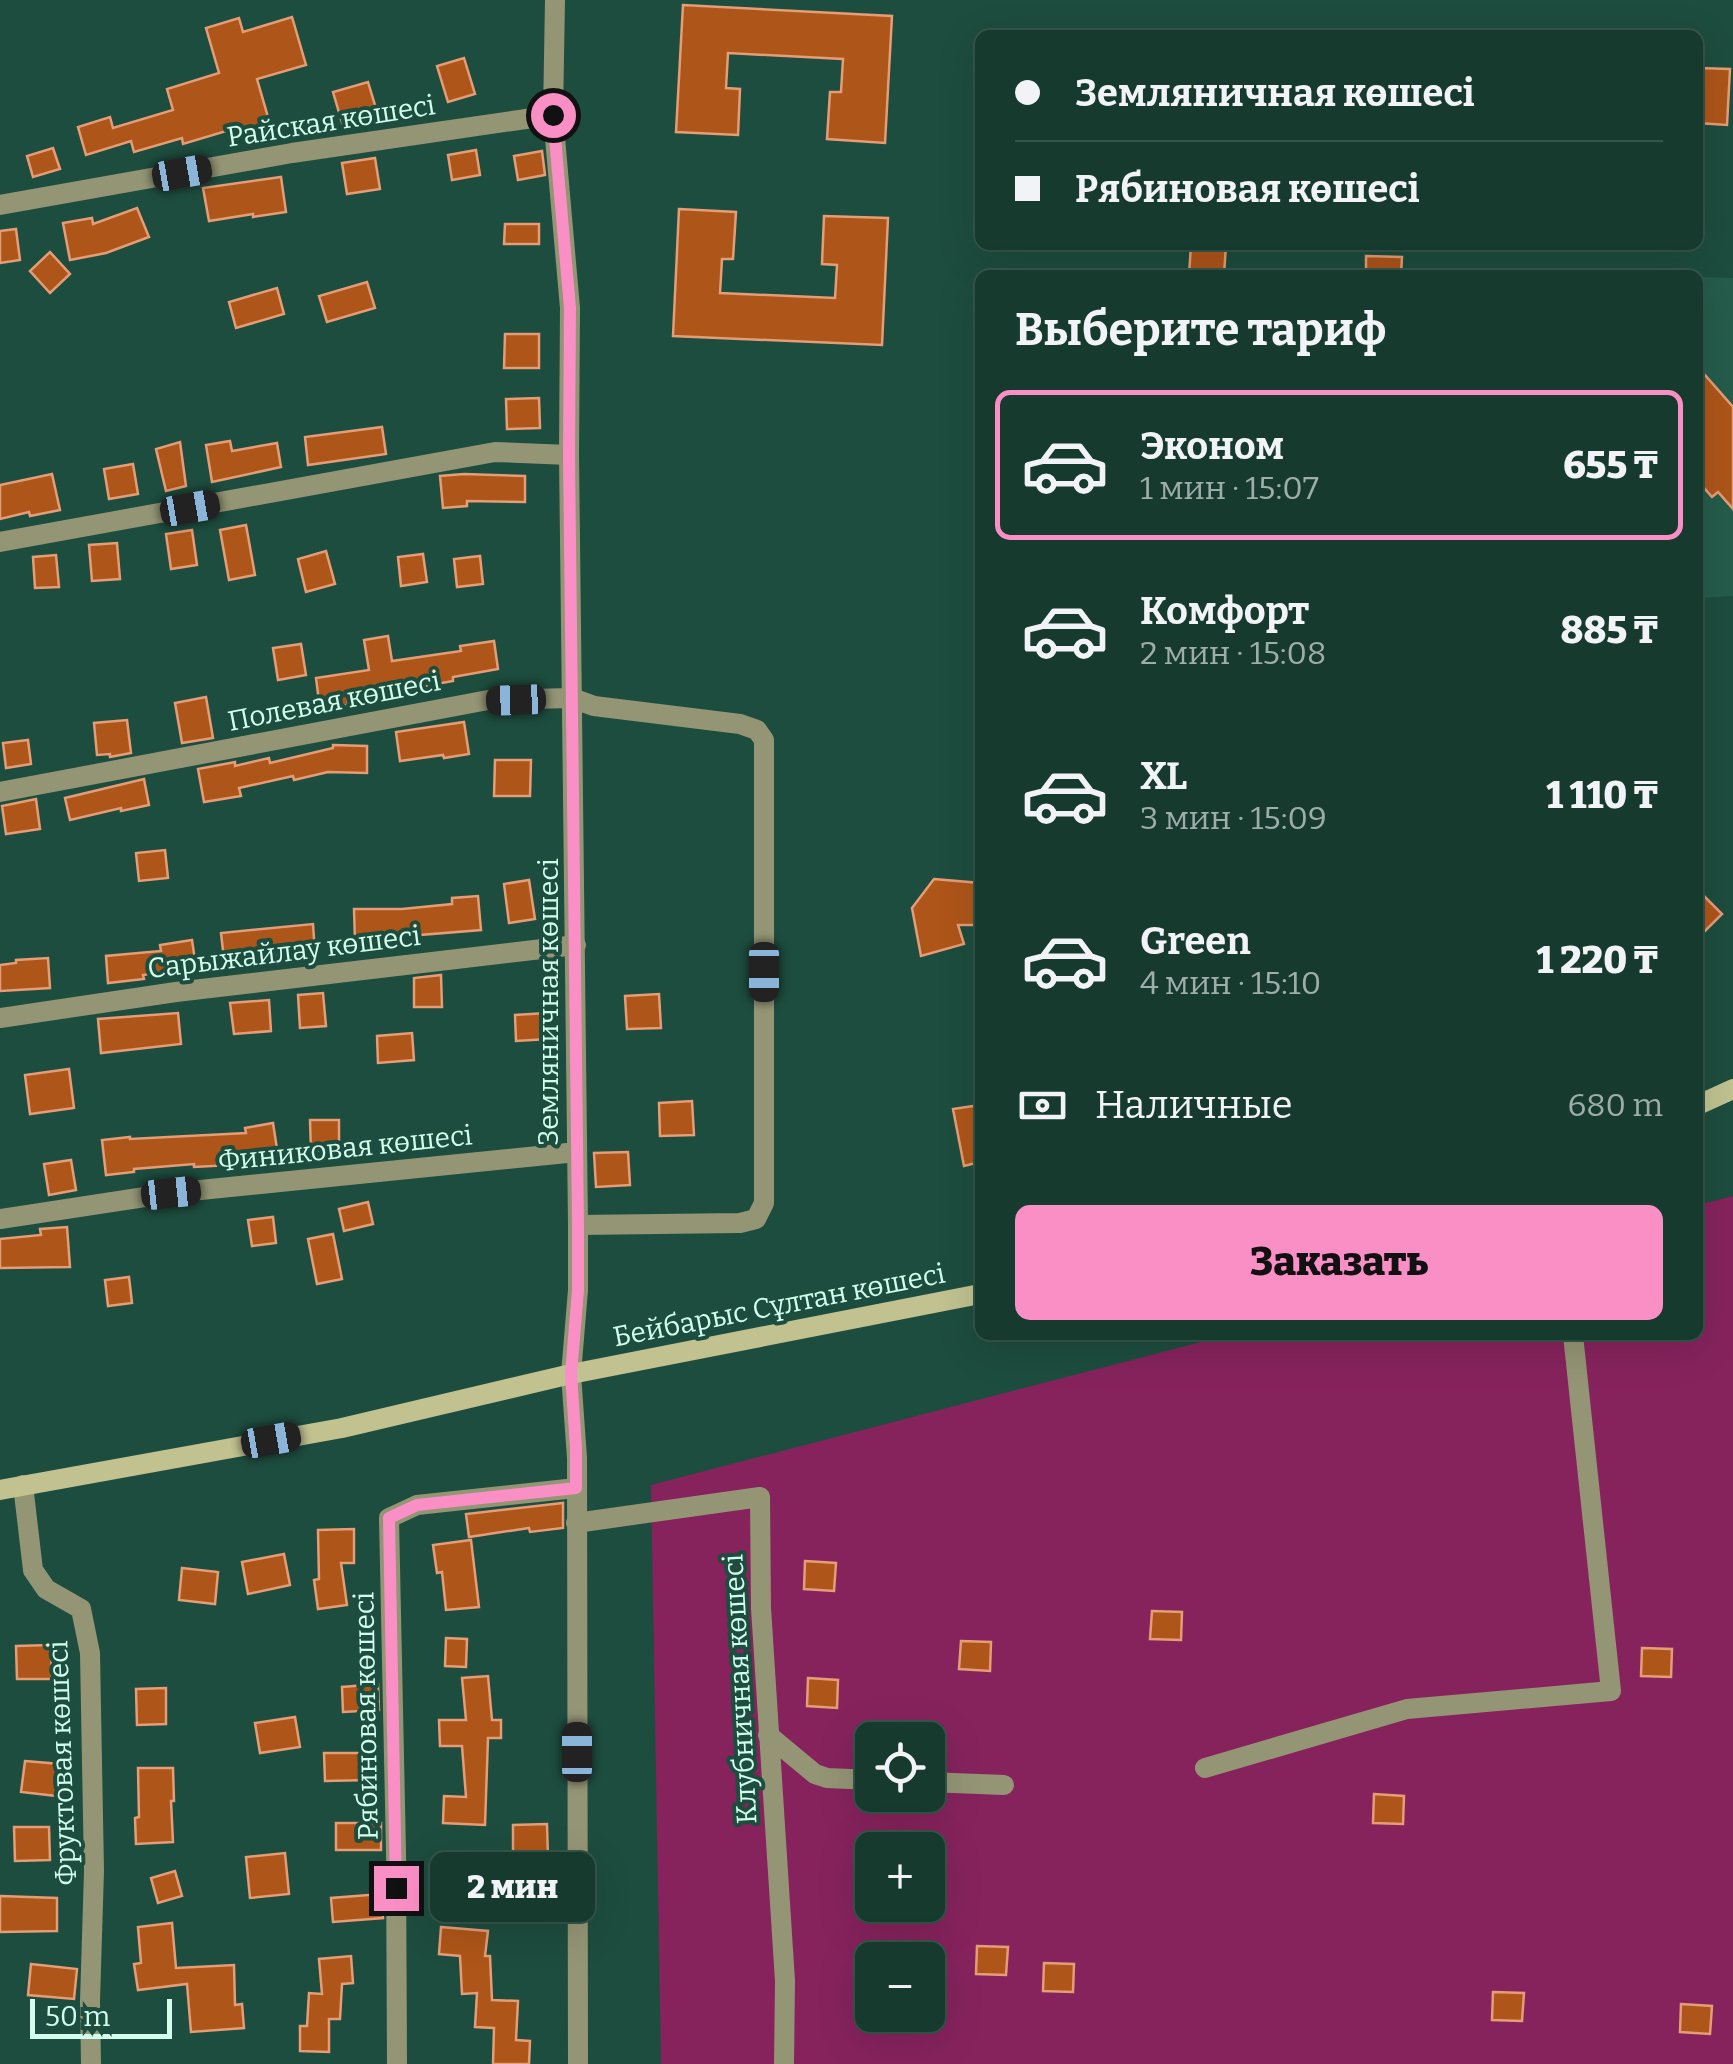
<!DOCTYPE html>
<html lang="ru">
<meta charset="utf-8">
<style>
:root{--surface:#163a2e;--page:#1f4136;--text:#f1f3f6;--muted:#9eadaa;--line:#35544a;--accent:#fa8fc6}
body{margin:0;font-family:Bitter,serif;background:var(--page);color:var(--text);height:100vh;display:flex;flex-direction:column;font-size:38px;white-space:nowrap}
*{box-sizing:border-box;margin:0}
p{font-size:32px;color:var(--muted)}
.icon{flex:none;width:55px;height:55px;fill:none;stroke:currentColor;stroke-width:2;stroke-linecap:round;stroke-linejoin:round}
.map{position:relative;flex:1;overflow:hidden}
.side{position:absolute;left:975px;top:270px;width:728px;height:1070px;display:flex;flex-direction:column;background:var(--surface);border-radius:15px;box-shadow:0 10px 40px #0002,0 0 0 2px var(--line)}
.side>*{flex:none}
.banner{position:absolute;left:975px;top:30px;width:728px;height:220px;border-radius:15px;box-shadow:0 10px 40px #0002,0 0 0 2px var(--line);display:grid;align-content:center;height:220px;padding:0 40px;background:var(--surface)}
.tools{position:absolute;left:855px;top:1722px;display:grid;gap:20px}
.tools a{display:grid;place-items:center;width:90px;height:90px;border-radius:15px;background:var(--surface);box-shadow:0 10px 40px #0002,0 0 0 2px var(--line);font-size:50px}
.scale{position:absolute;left:30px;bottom:25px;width:142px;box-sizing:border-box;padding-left:10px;border:5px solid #d3fdec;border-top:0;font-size:28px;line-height:35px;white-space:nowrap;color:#d3fdec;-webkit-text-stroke:8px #1d4d3e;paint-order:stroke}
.end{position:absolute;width:45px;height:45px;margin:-22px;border:12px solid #fa8fc6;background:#111;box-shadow:0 0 0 5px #111}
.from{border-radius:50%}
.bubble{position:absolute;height:70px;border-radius:15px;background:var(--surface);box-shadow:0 10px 40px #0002,0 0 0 2px var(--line);font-size:32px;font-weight:800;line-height:70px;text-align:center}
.car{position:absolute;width:30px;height:60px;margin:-30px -15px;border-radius:12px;box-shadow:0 0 8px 2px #0007;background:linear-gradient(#222 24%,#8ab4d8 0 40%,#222 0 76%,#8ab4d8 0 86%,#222 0)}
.banner b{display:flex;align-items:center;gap:35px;height:95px;font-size:38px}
.banner b+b{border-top:2px solid var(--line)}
.banner i{width:25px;height:25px;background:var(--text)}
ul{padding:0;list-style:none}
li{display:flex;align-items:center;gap:30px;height:150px;margin:0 20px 15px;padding:0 20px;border:5px solid transparent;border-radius:15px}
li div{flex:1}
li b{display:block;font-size:38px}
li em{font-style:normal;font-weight:800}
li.current{border-color:var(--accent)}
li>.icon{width:90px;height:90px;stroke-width:1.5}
h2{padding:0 40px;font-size:45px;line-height:120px}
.pay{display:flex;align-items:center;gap:25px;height:110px;padding:0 40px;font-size:38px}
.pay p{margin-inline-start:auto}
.primary-button{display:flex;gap:20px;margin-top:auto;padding:20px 40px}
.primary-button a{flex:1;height:115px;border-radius:15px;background:var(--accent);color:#111;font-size:40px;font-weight:800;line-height:115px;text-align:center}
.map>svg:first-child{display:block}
.built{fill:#255c4b}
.green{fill:#86235d;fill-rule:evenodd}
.building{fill:#ae5519;stroke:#e49d77;stroke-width:2.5}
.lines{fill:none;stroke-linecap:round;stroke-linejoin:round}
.street{stroke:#949575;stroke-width:20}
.secondary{stroke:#c1c290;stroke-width:20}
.route{stroke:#fa8fc6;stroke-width:12}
.labels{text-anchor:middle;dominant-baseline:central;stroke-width:8;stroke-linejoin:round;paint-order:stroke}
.street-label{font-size:28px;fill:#d3fdec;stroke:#1d4d3e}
</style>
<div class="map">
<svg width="1733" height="2064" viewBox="0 0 1733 2064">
<rect width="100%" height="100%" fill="#1d4d3e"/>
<polygon class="built" points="1698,277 1733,278 1733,596 1698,598"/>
<path class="green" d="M1733,1196v868h-1072l-10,-579 577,-150h470v-130zM872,1740h56v55h-56zM872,1850h56v55h-56zM872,1960h56v55h-56z"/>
<g class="building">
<polygon points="683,5 892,16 885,143 827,139 830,92 841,92 843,59 728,53 726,88 740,89 738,135 676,132"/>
<polygon points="292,17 306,65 257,79 270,124 237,134 236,128 183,144 182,138 134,152 131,141 86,155 78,127 110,117 113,128 173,110 167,89 219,73 206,28 239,18 243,32"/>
<polygon points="464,58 475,94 448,102 437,66"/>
<polygon points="1698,68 1730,69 1727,125 1698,123"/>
<polygon points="368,82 378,115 343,126 333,92"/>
<polygon points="53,148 60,169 33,177 27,156"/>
<polygon points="476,150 480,175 452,180 448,155"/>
<polygon points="542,151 545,175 518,180 514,156"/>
<polygon points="375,158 380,189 347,194 342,163"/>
<polygon points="281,177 286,212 253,217 253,214 209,221 203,188"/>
<polygon points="137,208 149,237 106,253 70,260 63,223 92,218 93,224"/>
<polygon points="679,209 736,212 733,259 722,259 720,293 835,298 837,265 822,264 824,216 888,218 882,345 673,336"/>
<polygon points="505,224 539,224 539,244 504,244"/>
<polygon points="16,229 20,260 0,263 0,231"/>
<polygon points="1191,245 1226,245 1224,275 1189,275"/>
<polygon points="50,252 70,274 50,293 30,271"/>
<polygon points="1366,256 1402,257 1401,275 1366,275"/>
<polygon points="367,282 375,308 327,322 319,296"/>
<polygon points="277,288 284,314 236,328 229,302"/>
<polygon points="505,334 539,334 539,368 504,368"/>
<polygon points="1698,367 1733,407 1733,509 1718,492 1712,497 1698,481"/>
<polygon points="539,398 540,428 507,429 506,399"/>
<polygon points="382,427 386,454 308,465 305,437"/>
<polygon points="230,441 232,451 277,443 281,467 212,482 206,445"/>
<polygon points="180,442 186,486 166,491 156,449"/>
<polygon points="133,464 138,494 109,499 104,469"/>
<polygon points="52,474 60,510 30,516 29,512 0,519 0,485"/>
<polygon points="464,474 525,476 525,502 467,501 467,506 443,508 440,476"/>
<polygon points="246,525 255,575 229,580 220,530"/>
<polygon points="192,530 197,565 171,569 166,534"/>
<polygon points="117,543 120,579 92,581 89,545"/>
<polygon points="326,551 335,584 306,592 298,559"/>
<polygon points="423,554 427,582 401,586 398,557"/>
<polygon points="56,555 59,587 35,588 33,557"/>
<polygon points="480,556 483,584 457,587 454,559"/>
<polygon points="388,636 392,661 461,651 460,646 494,641 498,669 453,677 453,681 348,700 348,705 320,709 316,678 369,670 364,640"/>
<polygon points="301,644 306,675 278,680 273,648"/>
<polygon points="206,697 213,738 182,743 175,703"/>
<polygon points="127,720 131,753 110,757 110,754 97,755 94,723"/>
<polygon points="464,722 469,754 444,758 443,755 400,761 396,732"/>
<polygon points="28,740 31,764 6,768 3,743"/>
<polygon points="333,745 367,746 367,773 328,772 294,780 293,776 239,788 241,796 204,802 198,769 235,762 235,766 269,758 270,763 333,748"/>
<polygon points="495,760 531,760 530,796 494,796"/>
<polygon points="144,779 149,805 121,811 121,808 70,820 65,798"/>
<polygon points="36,799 40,829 6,834 2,806"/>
<polygon points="165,850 168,878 139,881 136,853"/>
<polygon points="934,879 980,883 980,925 958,925 964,944 921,956 912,908"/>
<polygon points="529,880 535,919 509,923 504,884"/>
<polygon points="1698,890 1722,914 1698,938"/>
<polygon points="478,896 481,930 383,938 383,942 355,942 354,909 402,909 452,904 452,898"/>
<polygon points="313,924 315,953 263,956 264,963 225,968 221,933"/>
<polygon points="192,940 196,967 143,975 144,979 108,983 106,956 161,951 160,945"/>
<polygon points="48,958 50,988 0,991 0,965 16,963 16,960"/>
<polygon points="441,975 442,1007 414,1007 414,978"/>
<polygon points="323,993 326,1026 300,1028 298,995"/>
<polygon points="659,994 661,1028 627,1029 625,996"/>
<polygon points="269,1000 271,1031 234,1034 230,1003"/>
<polygon points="178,1013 181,1044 101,1053 98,1019"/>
<polygon points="546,1013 548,1039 516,1041 515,1015"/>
<polygon points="412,1033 414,1060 378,1063 377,1036"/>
<polygon points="69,1069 74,1108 30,1114 25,1075"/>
<polygon points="692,1101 694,1135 660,1136 659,1103"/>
<polygon points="980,1105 980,1162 964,1166 953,1109"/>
<polygon points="310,1120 339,1120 339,1150 311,1151"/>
<polygon points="273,1123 279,1162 251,1166 251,1164 194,1167 194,1164 134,1169 134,1172 106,1175 102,1140 130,1137 130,1139 246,1133 245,1128"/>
<polygon points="628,1152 630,1185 596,1187 594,1153"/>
<polygon points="71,1160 76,1190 49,1195 44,1164"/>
<polygon points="368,1202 373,1224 344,1231 339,1209"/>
<polygon points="273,1217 276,1243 252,1246 248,1220"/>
<polygon points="67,1227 70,1267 0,1268 0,1239 41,1235 40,1229"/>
<polygon points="333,1234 342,1279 317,1284 308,1239"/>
<polygon points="129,1277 132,1303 108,1306 105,1280"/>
<polygon points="563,1503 563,1528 530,1532 529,1528 469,1537 466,1514"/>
<polygon points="354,1529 354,1563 341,1563 347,1605 318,1609 314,1580 319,1579 318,1530"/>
<polygon points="471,1540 479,1607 446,1610 442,1572 437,1573 433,1545"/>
<polygon points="284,1554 290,1585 248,1594 242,1562"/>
<polygon points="805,1561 836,1563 834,1591 804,1589"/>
<polygon points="182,1568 218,1572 215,1604 179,1600"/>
<polygon points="1152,1611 1182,1612 1181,1640 1150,1639"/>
<polygon points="446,1638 467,1639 466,1667 445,1666"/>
<polygon points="961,1641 991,1642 990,1671 959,1669"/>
<polygon points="51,1645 52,1679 17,1679 16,1646"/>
<polygon points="1642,1648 1672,1649 1671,1677 1641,1676"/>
<polygon points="488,1676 492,1720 501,1720 501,1738 488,1738 485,1825 443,1823 444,1796 466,1797 462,1746 440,1746 439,1720 466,1720 462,1678"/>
<polygon points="808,1678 838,1680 837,1708 807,1706"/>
<polygon points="378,1684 379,1710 343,1712 342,1687"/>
<polygon points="166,1688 166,1724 137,1725 136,1689"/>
<polygon points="295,1717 300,1747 260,1753 255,1723"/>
<polygon points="324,1753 370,1753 370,1780 325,1781"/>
<polygon points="25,1761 60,1764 57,1796 21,1792"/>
<polygon points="138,1768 173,1768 174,1801 171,1801 173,1842 136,1844 135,1818 139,1817"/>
<polygon points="1374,1794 1404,1796 1403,1824 1373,1823"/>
<rect x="336" y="1823" width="45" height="27"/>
<polygon points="547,1824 548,1858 528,1858 528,1897 467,1898 466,1872 513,1872 513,1825"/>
<polygon points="14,1827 49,1827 50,1860 15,1861"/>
<polygon points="285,1853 289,1894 250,1898 246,1857"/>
<polygon points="175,1871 182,1896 158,1903 151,1878"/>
<polygon points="381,1894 383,1918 333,1922 331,1898"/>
<polygon points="0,1896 57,1898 57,1931 0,1932"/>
<polygon points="172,1923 176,1968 234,1965 235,2005 242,2004 244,2028 191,2032 187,1984 138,1990 134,1964 141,1963 138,1927"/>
<polygon points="441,1927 488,1931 485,1956 490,1956 492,2000 518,2001 516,2040 530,2041 529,2064 493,2064 494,2028 475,2027 477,1993 462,1994 460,1956 439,1954"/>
<polygon points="977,1946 1008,1947 1006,1975 976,1974"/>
<polygon points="351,1956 353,1983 342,1984 340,2019 329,2019 329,2052 300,2051 300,2026 307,2026 309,1993 322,1994 319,1959"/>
<polygon points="1044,1963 1074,1964 1073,1992 1043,1991"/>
<polygon points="31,1964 77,1969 74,1999 28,1995"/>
<polygon points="1493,1992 1524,1993 1522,2021 1492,2020"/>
<polygon points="1681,2004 1712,2006 1710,2034 1680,2032"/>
</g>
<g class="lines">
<g class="street">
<polyline points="555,0 553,115 570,308 569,455 578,1225 578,1290 571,1374 577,1458 578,2064"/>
<polyline points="0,205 292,153 553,115"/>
<polyline points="0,542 495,452 569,455"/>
<polyline points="0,792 488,700 572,698 594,706 740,724 757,730 764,740 764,1203 756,1219 740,1223 578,1225"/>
<polyline points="0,1018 176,992 576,945"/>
<polyline points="0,1219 171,1193 577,1152"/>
<polyline points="23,1485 33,1570 46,1589 81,1609 90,1653 94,1871 90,2001 91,2064"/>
<polyline points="576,1523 760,1497 761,1608 785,1981 784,2064"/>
<polyline points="768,1735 815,1774 827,1778 872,1780"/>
<polyline points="1205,1768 1407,1709 1611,1691 1573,1335"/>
<polyline points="928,1782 1004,1785"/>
<polyline points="397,2064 396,1852 389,1518 417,1505 576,1488"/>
</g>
<g class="secondary">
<polyline points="1698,1105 1733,1089"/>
<polyline points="0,1490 342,1428 571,1374 980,1294"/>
</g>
</g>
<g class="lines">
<polyline class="route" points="396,1888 389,1518 417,1505 576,1488 576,1448 571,1374 578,1290 578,1225 569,455 570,308 553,115"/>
</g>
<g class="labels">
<g class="street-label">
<text transform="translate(331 121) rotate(-9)">Райская көшесі</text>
<text transform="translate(334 701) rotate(-11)">Полевая көшесі</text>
<text transform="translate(284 952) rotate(-7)">Сарыжайлау көшесі</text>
<text transform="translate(548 1002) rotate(-90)">Земляничная көшесі</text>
<text transform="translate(345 1148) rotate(-6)">Финиковая көшесі</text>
<text transform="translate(779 1305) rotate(-11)">Бейбарыс Сұлтан көшесі</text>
<text transform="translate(740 1689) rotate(-93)">Клубничная көшесі</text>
<text transform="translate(366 1716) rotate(-91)">Рябиновая көшесі</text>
<text transform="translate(62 1763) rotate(-92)">Фруктовая көшесі</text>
</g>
</g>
</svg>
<div class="tools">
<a><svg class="icon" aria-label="locate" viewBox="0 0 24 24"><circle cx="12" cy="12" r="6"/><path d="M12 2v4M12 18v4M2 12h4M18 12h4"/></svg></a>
<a>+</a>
<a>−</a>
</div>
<div class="scale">50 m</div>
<i class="end from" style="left:553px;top:115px"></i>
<i class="end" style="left:396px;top:1888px"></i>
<div class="bubble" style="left:430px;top:1852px;width:165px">2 мин</div>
<i class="car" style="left:182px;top:173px;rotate:80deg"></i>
<i class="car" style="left:190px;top:508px;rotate:80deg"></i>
<i class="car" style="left:516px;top:700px;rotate:268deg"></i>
<i class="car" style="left:764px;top:972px;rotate:180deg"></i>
<i class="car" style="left:171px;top:1193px;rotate:84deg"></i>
<i class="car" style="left:271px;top:1440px;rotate:80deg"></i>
<i class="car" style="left:577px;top:1752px;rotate:0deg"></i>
<div class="banner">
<b><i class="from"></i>Земляничная көшесі</b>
<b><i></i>Рябиновая көшесі</b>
</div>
<section class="side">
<h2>Выберите тариф</h2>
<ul>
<li class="current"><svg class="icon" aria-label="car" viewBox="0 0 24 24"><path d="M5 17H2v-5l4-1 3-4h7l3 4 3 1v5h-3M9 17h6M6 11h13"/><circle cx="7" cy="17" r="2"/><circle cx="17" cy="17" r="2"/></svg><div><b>Эконом</b><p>1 мин · 15:07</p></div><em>655 ₸</em></li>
<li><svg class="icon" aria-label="car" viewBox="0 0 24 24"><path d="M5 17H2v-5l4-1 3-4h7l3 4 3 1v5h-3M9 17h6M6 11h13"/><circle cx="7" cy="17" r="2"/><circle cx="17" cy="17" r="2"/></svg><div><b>Комфорт</b><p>2 мин · 15:08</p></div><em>885 ₸</em></li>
<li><svg class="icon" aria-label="car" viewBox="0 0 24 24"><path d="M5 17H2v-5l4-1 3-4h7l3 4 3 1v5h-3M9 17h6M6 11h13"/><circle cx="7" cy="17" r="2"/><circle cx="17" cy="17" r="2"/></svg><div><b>XL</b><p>3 мин · 15:09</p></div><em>1 110 ₸</em></li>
<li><svg class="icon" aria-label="car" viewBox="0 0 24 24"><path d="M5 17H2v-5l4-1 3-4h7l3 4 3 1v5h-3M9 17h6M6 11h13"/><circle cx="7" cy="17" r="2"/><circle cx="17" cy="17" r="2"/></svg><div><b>Green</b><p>4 мин · 15:10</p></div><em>1 220 ₸</em></li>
</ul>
<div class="pay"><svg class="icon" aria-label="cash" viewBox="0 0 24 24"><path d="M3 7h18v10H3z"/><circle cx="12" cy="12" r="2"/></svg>Наличные<p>680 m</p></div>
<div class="primary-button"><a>Заказать</a></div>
</section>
</div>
